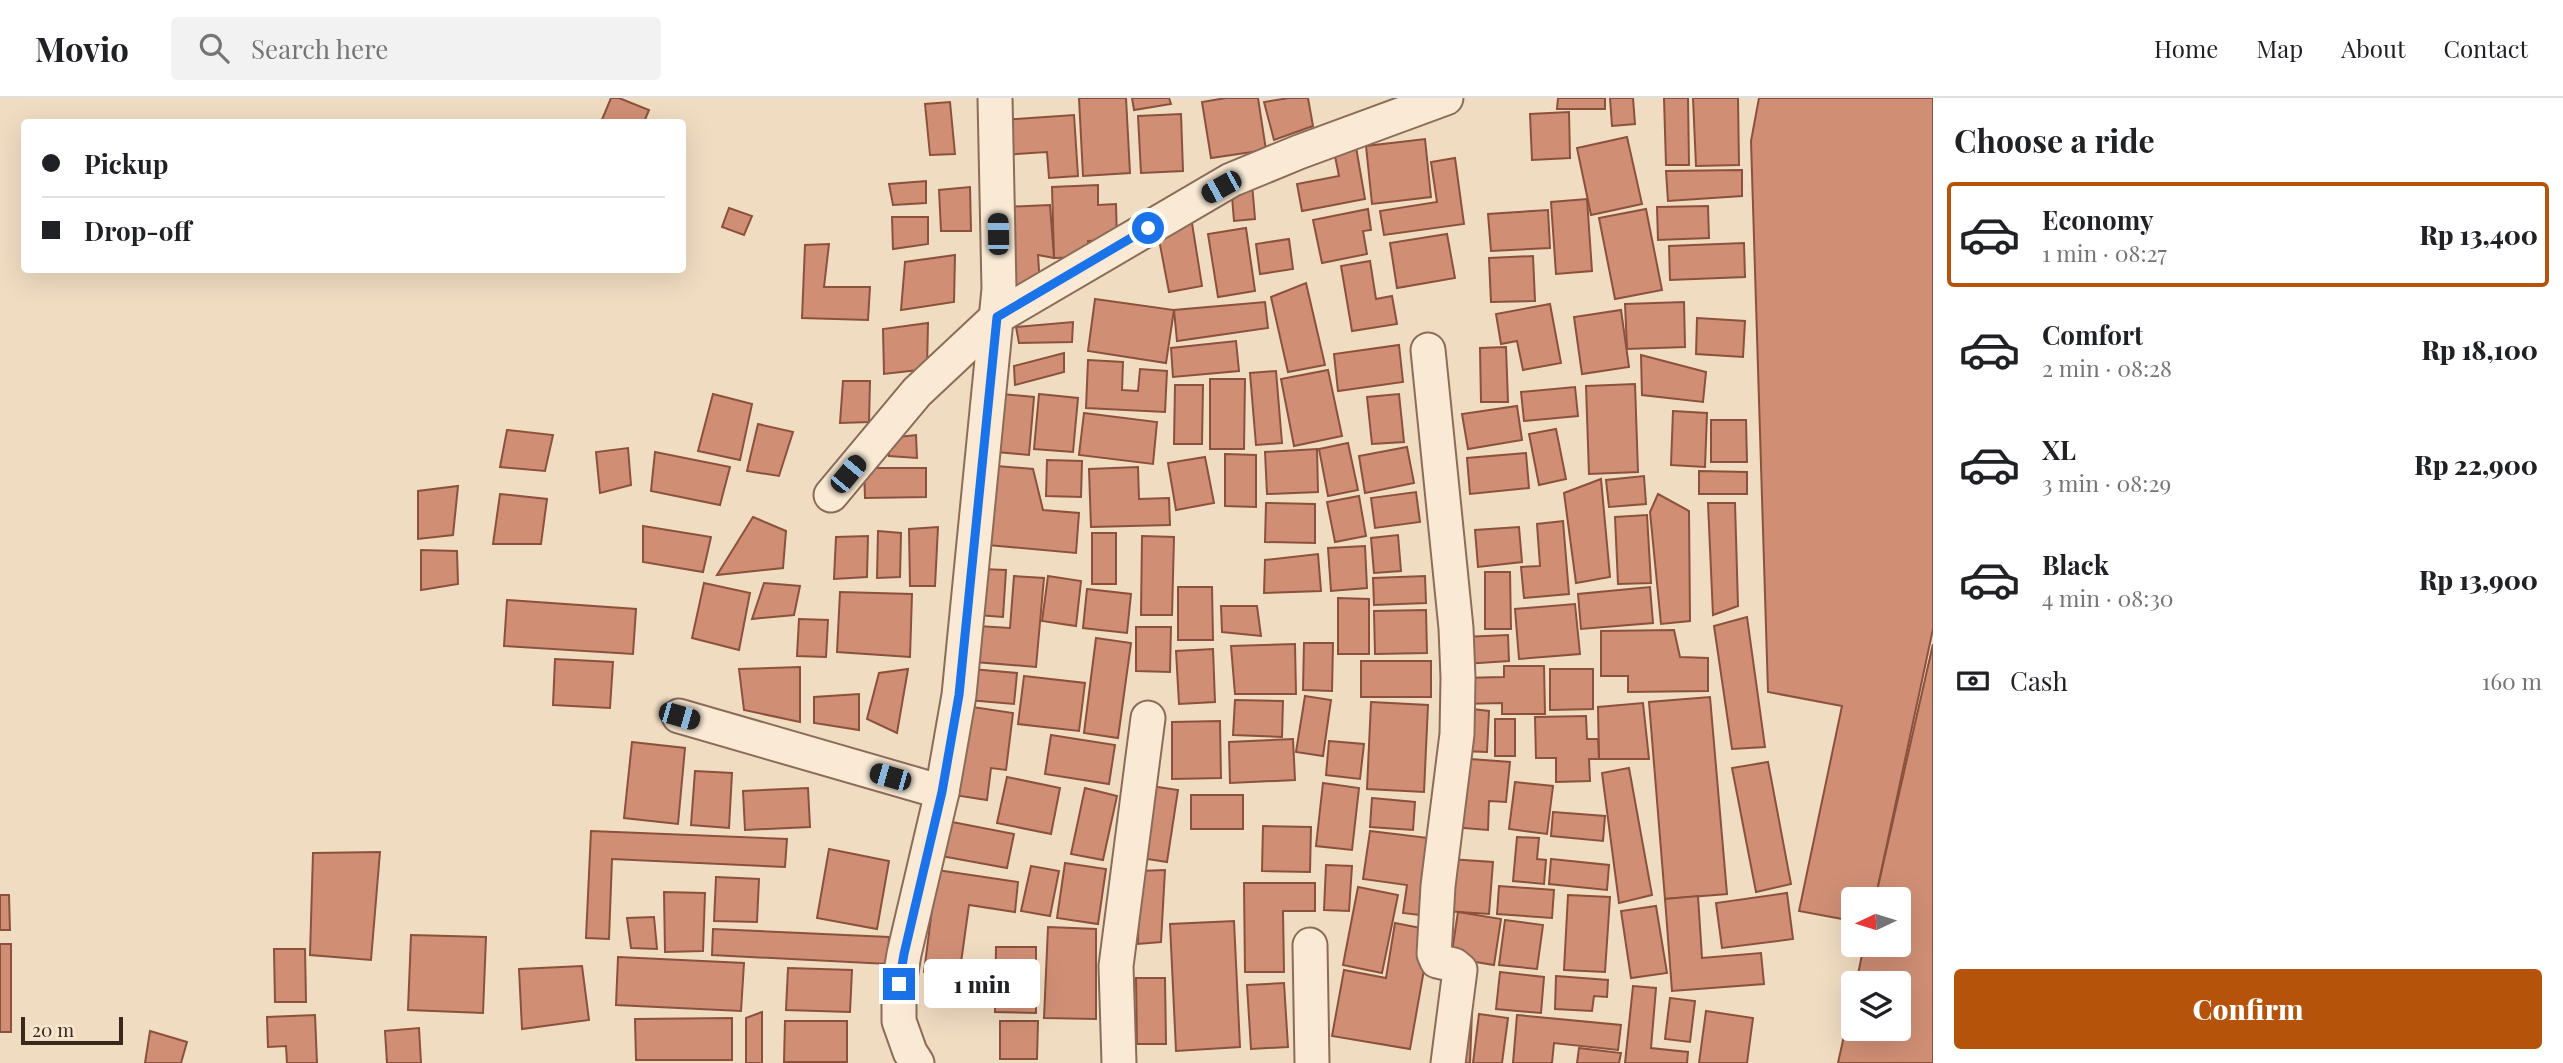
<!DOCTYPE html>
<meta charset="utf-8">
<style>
:root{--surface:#fff;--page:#f2f2f2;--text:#202124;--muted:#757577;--line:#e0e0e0;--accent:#b45309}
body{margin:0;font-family:"Playfair Display",serif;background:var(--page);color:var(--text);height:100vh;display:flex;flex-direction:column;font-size:26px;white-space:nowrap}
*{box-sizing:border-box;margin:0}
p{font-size:23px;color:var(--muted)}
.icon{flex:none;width:38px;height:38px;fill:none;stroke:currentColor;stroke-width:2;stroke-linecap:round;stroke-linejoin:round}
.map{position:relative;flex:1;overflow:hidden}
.details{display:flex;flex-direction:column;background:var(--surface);width:630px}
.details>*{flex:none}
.top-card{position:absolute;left:21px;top:21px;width:665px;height:154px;border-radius:7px;box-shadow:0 7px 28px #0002;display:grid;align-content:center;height:154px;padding:0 21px;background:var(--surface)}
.needle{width:46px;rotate:266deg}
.fabs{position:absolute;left:1841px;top:789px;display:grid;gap:14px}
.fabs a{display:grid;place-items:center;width:70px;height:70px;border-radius:7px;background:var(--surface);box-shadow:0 7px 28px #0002;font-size:35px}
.scale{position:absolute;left:21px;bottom:18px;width:102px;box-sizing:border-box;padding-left:7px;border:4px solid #3a271d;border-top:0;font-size:19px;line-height:24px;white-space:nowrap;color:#3a271d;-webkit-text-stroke:5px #f7e7d1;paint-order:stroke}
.end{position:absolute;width:32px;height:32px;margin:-16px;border:9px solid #1a73e8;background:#fff;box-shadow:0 0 0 4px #fff}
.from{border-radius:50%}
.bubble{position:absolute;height:49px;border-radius:7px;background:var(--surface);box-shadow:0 7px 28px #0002;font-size:23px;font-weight:800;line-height:49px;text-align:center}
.car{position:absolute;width:21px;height:42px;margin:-21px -10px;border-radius:9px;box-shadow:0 0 5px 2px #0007;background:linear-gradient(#222 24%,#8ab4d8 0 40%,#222 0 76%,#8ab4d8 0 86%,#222 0)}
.top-card b{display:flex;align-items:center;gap:24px;height:66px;font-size:26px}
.top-card b+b{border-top:2px solid var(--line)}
.top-card i{width:18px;height:18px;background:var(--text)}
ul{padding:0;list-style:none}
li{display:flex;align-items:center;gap:21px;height:105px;margin:0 14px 10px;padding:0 7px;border:4px solid transparent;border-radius:7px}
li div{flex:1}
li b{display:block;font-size:26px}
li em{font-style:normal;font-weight:800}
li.selected{border-color:var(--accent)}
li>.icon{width:63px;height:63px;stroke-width:1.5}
h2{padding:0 21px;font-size:32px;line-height:84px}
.pay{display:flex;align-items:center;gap:18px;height:77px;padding:0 21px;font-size:26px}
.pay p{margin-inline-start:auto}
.button{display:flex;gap:14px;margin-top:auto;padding:14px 21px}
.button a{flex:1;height:80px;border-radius:7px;background:var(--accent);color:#fff;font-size:28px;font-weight:800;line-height:80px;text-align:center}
header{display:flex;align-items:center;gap:42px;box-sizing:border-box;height:98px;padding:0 35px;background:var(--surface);border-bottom:2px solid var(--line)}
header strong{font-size:33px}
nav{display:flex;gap:38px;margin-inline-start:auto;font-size:24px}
.search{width:490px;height:63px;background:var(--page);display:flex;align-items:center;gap:18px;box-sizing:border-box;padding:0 24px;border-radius:7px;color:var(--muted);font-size:26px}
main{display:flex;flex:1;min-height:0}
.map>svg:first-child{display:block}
.building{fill:#d08f75;stroke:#8b513c;stroke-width:2}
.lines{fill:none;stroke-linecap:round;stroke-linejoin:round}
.street-casing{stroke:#8b6c58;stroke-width:37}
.street{stroke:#faead5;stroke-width:33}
.route{stroke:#1a73e8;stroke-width:9}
</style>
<header>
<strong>Movio</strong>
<div class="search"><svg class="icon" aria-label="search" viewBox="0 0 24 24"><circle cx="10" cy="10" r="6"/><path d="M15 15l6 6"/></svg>Search here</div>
<nav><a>Home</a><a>Map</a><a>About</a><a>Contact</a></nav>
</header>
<main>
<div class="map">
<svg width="1933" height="965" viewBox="0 0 1933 965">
<rect width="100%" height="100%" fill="#f0dcc1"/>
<g class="building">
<polygon points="611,0 619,0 649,12 644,24 601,24"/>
<polygon points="1079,0 1126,0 1130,75 1083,78"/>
<polygon points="1132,0 1169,0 1171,6 1134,12"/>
<polygon points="1226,0 1258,0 1266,52 1211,60 1202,4"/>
<polygon points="1289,0 1308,0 1313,28 1274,42 1264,4"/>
<polygon points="1558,0 1605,0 1605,11 1557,11"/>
<polygon points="1610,0 1633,0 1635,26 1612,28"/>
<polygon points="1664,0 1688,0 1689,67 1666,67"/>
<polygon points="1693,0 1738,0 1739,67 1696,68"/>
<polygon points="1759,0 1933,0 1933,531 1875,802 1853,802 1853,823 1799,813 1842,608 1768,594 1751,43"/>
<polygon points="950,4 955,56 930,57 925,6"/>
<polygon points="1569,14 1570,60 1532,62 1530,16"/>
<polygon points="1181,16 1183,73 1141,75 1138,18"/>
<polygon points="1074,17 1078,78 1049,80 1047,54 1003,57 1000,22"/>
<polygon points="1627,39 1642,106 1591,117 1577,50"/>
<polygon points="1425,41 1431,99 1372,106 1366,48"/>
<polygon points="1356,49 1365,101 1302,113 1297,86 1339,78 1334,53"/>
<polygon points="1455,60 1464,126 1384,137 1380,113 1437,104 1431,64"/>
<polygon points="1742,72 1742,98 1668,103 1666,73"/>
<polygon points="926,83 926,105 893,107 889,86"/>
<polygon points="1252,85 1255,121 1234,123 1231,86"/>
<polygon points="1098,87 1098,107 1116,106 1117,142 1088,143 1089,159 1054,160 1052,89"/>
<polygon points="970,89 971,133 941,133 939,92"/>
<polygon points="1587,101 1592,173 1556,176 1551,104"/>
<polygon points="1050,107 1054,160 1038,157 1040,187 1008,189 1003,109"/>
<polygon points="1708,108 1709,140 1658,142 1657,109"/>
<polygon points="729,110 752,118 744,137 722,129"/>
<polygon points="1368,111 1371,132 1363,133 1367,156 1322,165 1313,122"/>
<polygon points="1646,111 1662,192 1615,201 1599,120"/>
<polygon points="1548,112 1550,150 1491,153 1488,116"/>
<polygon points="892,119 928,119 928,146 893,151"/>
<polygon points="1191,119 1202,188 1169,194 1156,126"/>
<polygon points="1246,130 1255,193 1218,199 1208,136"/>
<polygon points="1447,136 1455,180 1397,190 1390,145"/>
<polygon points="1289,141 1293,171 1260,176 1256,146"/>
<polygon points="1744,145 1745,179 1670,182 1669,148"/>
<polygon points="829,146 824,189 870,189 868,222 802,220 805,147"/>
<polygon points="955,157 954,204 901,212 905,164"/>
<polygon points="1533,158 1535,203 1491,204 1489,160"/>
<polygon points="1370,163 1376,201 1392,198 1397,226 1352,233 1341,168"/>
<polygon points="1306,185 1325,267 1288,274 1271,199"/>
<polygon points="1095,201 1174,212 1166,265 1088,253"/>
<polygon points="1265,204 1268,230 1177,243 1174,212"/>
<polygon points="1684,204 1685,249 1627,251 1625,206"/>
<polygon points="1550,206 1561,265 1523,272 1517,243 1501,246 1496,216"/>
<polygon points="1621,212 1629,269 1582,276 1574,219"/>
<polygon points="1697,220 1745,223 1743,259 1696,256"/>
<polygon points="1073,224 1072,244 1019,245 1016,229"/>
<polygon points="928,225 927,271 884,276 883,231"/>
<polygon points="1236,243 1239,273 1173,279 1171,250"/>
<polygon points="1399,247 1403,284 1338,293 1334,256"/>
<polygon points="1506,249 1508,304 1481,304 1480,250"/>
<polygon points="1064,255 1064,274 1015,287 1014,268"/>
<polygon points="1641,257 1706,274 1703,304 1642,297"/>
<polygon points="1088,262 1123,264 1122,292 1138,293 1140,271 1167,273 1165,314 1086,310"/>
<polygon points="1328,272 1342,338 1294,348 1281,281"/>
<polygon points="1276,273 1282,345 1256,347 1250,275"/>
<polygon points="1210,281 1245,281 1244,351 1210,351"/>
<polygon points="843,283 870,283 869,324 840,325"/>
<polygon points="1635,286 1638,374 1589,376 1586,288"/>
<polygon points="1175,287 1203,287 1202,346 1174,346"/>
<polygon points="1575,289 1578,318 1524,323 1521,294"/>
<polygon points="713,296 752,306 740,362 698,353"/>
<polygon points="1002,296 1034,299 1029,357 997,354"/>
<polygon points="1039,296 1078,300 1073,354 1034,351"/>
<polygon points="1399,296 1404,344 1372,346 1367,299"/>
<polygon points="1517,308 1522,342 1468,351 1462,316"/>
<polygon points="1673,313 1707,315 1705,369 1671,367"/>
<polygon points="1084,315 1157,324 1153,366 1079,357"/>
<polygon points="1711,322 1746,322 1747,364 1711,364"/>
<polygon points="758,326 793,334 779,378 747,373"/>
<polygon points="1556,331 1566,381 1539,387 1529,336"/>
<polygon points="507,332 553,337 545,373 500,369"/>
<polygon points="916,337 917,360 889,358 889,340"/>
<polygon points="1348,345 1358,392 1328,398 1319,351"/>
<polygon points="1407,349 1414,385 1365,395 1359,358"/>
<polygon points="628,350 631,387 600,395 596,354"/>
<polygon points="1317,351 1318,394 1267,396 1265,354"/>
<polygon points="655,354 730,369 720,407 651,393"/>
<polygon points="1526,355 1529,390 1470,396 1467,360"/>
<polygon points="1225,356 1256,357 1256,409 1225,408"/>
<polygon points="1205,359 1214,405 1176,412 1168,365"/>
<polygon points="1047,362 1082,363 1081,399 1046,398"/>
<polygon points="984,367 1033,371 1043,412 1079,415 1076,455 977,446"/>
<polygon points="1138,369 1139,401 1169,400 1170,427 1091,429 1089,371"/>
<polygon points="864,370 926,370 926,399 865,400"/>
<polygon points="1699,373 1747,374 1747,396 1699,396"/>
<polygon points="1644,378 1646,406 1609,409 1606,382"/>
<polygon points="1601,381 1610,479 1576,485 1564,395"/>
<polygon points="458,388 453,437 418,441 418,393"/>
<polygon points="1416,394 1420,424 1375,430 1371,400"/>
<polygon points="500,396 547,401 541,446 493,446"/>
<polygon points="1658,396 1689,413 1690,523 1661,526 1650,414"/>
<polygon points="1359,398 1366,438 1335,444 1327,404"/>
<polygon points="1266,405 1315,406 1315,445 1265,444"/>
<polygon points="1708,405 1735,405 1738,508 1713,517"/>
<polygon points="1647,417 1651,485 1618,486 1615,419"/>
<polygon points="753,419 786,433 783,470 717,477"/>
<polygon points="1563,423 1569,496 1524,500 1521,469 1540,468 1537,426"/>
<polygon points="643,428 711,439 703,474 643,464"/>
<polygon points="938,429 935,488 910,488 909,431"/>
<polygon points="1519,429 1522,464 1478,469 1475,432"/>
<polygon points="878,433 901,435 900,479 877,480"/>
<rect x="1092" y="435" width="24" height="51"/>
<polygon points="1398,437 1401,473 1374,475 1371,440"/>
<polygon points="868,438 867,479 834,481 836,439"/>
<polygon points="1142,438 1174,439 1172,517 1141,517"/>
<polygon points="1365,448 1367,490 1331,493 1328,450"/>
<polygon points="421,452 457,453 458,486 421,492"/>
<polygon points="1318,456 1321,493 1264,495 1265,462"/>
<polygon points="981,471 1006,472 1003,519 978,517"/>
<polygon points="1485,474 1510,474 1511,531 1485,531"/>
<polygon points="1014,478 1044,480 1036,569 975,564 978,528 1010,530"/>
<polygon points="1048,478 1081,483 1076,528 1042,523"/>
<polygon points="1425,478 1426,505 1374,507 1373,480"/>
<polygon points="704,485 750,495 739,552 692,540"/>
<polygon points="764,485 800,488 794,517 752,521"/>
<polygon points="1178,489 1212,489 1213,542 1178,542"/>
<polygon points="1650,489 1653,525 1581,531 1578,496"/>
<polygon points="1087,491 1131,496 1127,535 1083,530"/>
<polygon points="840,494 912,496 910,559 837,554"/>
<polygon points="1338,500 1369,501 1369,556 1338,556"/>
<polygon points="507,502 636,511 633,556 504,548"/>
<polygon points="1575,506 1580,556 1519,561 1515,511"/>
<polygon points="1221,508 1257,508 1261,538 1222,534"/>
<polygon points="1426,512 1427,555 1375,556 1374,513"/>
<polygon points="1747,519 1765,649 1732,651 1714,528"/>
<polygon points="799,521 828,522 826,559 797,558"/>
<polygon points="1136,529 1171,529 1170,574 1136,573"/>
<polygon points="1674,532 1680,559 1708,560 1708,593 1628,594 1628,578 1601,578 1601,533"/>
<polygon points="1508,537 1509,563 1464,566 1462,539"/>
<polygon points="1096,540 1131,545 1118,640 1084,635"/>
<polygon points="1304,545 1333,545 1332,593 1303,592"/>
<polygon points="1295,546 1296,596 1235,596 1231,548"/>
<polygon points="1933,546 1933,965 1838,965 1853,897 1853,931 1899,931 1899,886 1856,886 1864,847 1899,847 1899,802 1875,802"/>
<polygon points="1213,551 1215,604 1179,606 1176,553"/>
<polygon points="555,561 613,564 610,610 553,607"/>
<rect x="1361" y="563" width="70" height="36"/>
<polygon points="1504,568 1544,568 1545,616 1502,616 1502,605 1461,606 1460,580 1504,579"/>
<polygon points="800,569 800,624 744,612 739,571"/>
<polygon points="908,571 897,635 867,621 879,575"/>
<polygon points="971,571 1017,575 1014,606 968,602"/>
<polygon points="1550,571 1593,571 1593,611 1550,612"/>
<polygon points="1024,578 1085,585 1079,633 1018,626"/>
<polygon points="859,596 859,632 814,625 814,599"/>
<polygon points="1305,598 1331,602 1323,658 1296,654"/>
<polygon points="1710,599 1727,796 1665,801 1649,604"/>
<polygon points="1235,602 1283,603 1282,639 1233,637"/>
<polygon points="1371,604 1428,607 1424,694 1367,691"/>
<polygon points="1643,605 1649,661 1599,661 1598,609"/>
<polygon points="966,608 1013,615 1006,672 991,670 987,702 954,697"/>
<polygon points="1463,610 1489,613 1487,654 1461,653"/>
<polygon points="1586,618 1587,641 1598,641 1599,661 1589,661 1590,683 1556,684 1556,660 1536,660 1535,619"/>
<rect x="1495" y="621" width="20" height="37"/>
<polygon points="1220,623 1221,680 1172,681 1172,624"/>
<polygon points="1051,637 1115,647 1109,686 1045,676"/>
<polygon points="1293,641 1295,682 1230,685 1229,644"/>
<polygon points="1329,643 1364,646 1360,681 1326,677"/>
<polygon points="632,644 685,650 678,726 624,720"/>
<polygon points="1457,660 1510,664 1506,704 1489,703 1488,732 1452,729"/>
<polygon points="1768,664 1791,786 1756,794 1732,670"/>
<polygon points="1629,670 1652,797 1619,805 1602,675"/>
<polygon points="695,673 732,675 729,730 691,727"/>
<polygon points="1007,679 1060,690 1051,736 997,725"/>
<polygon points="1515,684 1553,688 1547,736 1509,731"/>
<polygon points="1323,685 1359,690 1352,752 1316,748"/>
<polygon points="1151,688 1178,692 1167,764 1141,760"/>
<polygon points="808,690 810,729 745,732 743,693"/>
<polygon points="1085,690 1117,698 1103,762 1071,756"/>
<rect x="1191" y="697" width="52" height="34"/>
<polygon points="1372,700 1415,704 1413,732 1370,729"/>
<polygon points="1553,714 1605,718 1603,743 1551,738"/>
<polygon points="947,723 1014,736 1007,770 941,758"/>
<polygon points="1263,728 1311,729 1310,774 1262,773"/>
<polygon points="591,733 787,741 785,769 612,761 609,841 586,840"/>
<polygon points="1370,733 1437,741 1427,818 1403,815 1407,787 1363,781"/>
<polygon points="1517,739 1539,740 1537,761 1546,762 1544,786 1513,783"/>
<polygon points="829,751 889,763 877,831 817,820"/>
<polygon points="380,754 371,862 310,857 313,755"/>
<polygon points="1449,761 1493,764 1489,816 1445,813"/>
<polygon points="1551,761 1609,767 1607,792 1549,786"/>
<polygon points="1065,765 1106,771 1098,826 1057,820"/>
<polygon points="1326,767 1352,768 1349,813 1324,812"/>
<polygon points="1031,768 1059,773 1050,818 1021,813"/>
<polygon points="937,772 1018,784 1015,814 969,807 959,879 924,874"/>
<polygon points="1165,772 1161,844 1138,846 1139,773"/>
<polygon points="716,779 759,781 757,824 714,823"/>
<polygon points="1244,785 1315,785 1315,813 1283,813 1284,874 1245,874"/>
<polygon points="1499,788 1554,792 1552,820 1497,816"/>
<polygon points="1358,789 1398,797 1382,875 1343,867"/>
<polygon points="664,794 705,795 703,853 665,854"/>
<polygon points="1787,795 1793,841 1722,850 1716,805"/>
<polygon points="0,797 9,797 10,832 0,832"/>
<polygon points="1568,797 1610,799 1605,874 1564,872"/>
<polygon points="1698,798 1702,860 1761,855 1764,886 1672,893 1665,801"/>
<polygon points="1656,808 1667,875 1631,880 1621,813"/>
<polygon points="1458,814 1501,821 1494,867 1451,860"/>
<polygon points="654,819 657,851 631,850 627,820"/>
<polygon points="1505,822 1543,827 1537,871 1499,867"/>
<polygon points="1234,823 1240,949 1176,953 1170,826"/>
<polygon points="1395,825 1431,832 1410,951 1332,938 1344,872 1386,880"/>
<polygon points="1048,829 1096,831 1096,921 1044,920"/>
<polygon points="713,831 889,839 888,866 712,857"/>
<polygon points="411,837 486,839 483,915 408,912"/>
<rect x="0" y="846" width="11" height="88"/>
<polygon points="996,849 1036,849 1036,915 995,914"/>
<polygon points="274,851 305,851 306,904 275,904"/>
<polygon points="618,859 744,865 741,913 616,907"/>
<polygon points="582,868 589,922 522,931 519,871"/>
<polygon points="788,870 852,872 850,914 786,912"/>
<polygon points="1500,874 1544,879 1541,915 1496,911"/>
<polygon points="1556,878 1608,882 1607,899 1594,898 1592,913 1555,911"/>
<polygon points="1136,880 1165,880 1166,946 1137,946"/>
<polygon points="1284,885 1288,949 1251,951 1247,887"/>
<polygon points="1633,888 1656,890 1651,950 1688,954 1687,965 1625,965"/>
<polygon points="1670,900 1695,903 1690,944 1665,941"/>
<polygon points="1461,911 1472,912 1470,965 1460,965"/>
<polygon points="1706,913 1753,920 1747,965 1699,965"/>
<polygon points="762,914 762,965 746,965 746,920"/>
<polygon points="1479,916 1508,920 1502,965 1473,965"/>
<polygon points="315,917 317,965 287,965 286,948 268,949 267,919"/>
<polygon points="1517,917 1621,927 1618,952 1554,945 1552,965 1513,965"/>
<polygon points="732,920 732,962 636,962 635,921"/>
<polygon points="785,923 847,923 847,964 784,964"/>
<polygon points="1000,923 1038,923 1037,961 1000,961"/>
<polygon points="419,930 421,965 387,965 385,933"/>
<polygon points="150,933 187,944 181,965 145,965"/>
<polygon points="1579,950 1621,955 1619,965 1577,965"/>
</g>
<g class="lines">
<defs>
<g id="street">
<polyline points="1428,252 1456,530 1458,580 1457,636 1438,788 1434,856 1437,863 1454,867 1460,872 1448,965"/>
<polyline points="831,397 917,294 997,219 1231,82 1299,54 1446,0"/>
<polyline points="679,618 942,694"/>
<polyline points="1310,847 1312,965"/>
<polyline points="917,965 910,954 899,923 899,886 904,856 942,694 959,597 999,191 995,0"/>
<polyline points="1119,965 1116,868 1148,620"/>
</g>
</defs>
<use href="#street" class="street-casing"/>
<use href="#street" class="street"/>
</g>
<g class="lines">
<polyline class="route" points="899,886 904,856 942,694 959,597 997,219 1148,130"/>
</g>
</svg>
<div class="fabs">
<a><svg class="needle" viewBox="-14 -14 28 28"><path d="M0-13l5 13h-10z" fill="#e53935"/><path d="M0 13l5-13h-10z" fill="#757577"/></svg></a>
<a><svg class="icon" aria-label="layers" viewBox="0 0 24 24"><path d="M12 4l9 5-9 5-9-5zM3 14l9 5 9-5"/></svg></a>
</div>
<div class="scale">20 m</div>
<i class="end from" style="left:1148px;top:130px"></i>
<i class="end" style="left:899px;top:886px"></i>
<div class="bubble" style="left:924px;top:861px;width:116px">1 min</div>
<i class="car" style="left:1221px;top:89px;rotate:241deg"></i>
<i class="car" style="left:998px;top:136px;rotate:359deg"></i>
<i class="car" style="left:848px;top:376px;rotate:40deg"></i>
<i class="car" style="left:679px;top:618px;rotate:106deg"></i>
<i class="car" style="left:890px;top:679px;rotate:286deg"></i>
<div class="top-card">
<b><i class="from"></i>Pickup</b>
<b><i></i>Drop-off</b>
</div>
</div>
<section class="details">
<h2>Choose a ride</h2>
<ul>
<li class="selected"><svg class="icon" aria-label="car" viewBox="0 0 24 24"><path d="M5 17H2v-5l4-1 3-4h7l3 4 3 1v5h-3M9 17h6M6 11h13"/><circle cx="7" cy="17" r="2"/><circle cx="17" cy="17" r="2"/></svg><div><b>Economy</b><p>1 min · 08:27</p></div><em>Rp 13,400</em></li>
<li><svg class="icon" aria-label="car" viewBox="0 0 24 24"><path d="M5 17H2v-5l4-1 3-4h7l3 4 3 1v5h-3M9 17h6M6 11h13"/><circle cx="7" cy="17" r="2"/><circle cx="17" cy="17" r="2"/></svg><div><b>Comfort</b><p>2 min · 08:28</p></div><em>Rp 18,100</em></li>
<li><svg class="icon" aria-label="car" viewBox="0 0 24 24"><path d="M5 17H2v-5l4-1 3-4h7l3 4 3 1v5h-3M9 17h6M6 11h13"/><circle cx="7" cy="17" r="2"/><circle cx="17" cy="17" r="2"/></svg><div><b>XL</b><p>3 min · 08:29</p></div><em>Rp 22,900</em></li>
<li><svg class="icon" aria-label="car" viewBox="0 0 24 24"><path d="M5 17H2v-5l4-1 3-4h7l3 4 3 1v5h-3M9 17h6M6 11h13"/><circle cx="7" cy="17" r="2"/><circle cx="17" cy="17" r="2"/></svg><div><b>Black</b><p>4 min · 08:30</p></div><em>Rp 13,900</em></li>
</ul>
<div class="pay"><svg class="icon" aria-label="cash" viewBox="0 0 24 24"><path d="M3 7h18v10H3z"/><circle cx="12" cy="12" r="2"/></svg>Cash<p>160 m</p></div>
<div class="button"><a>Confirm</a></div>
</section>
</main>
